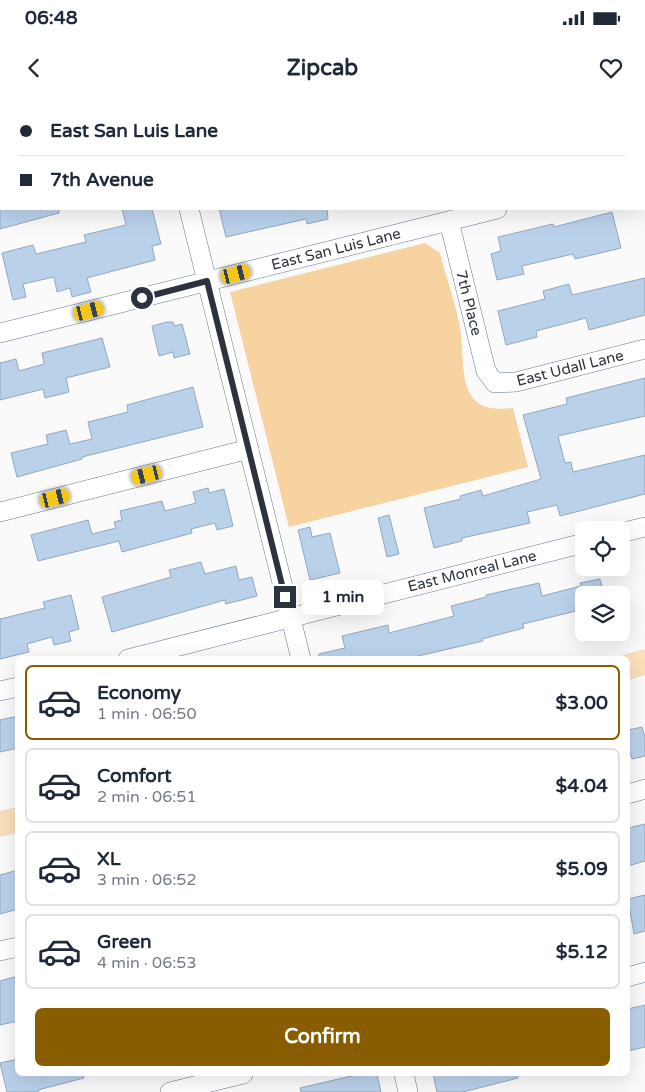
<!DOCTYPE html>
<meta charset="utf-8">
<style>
:root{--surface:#fff;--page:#f2f2f3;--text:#1f2937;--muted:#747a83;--line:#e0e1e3;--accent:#895c00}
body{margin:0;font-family:"Varela Round",sans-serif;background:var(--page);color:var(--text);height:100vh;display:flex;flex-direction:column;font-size:19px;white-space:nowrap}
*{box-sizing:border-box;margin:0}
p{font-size:16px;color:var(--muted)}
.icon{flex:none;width:28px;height:28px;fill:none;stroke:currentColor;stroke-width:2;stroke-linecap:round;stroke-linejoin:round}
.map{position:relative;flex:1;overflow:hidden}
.side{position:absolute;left:15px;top:556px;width:615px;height:420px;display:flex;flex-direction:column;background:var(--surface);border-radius:8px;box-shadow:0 5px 20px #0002}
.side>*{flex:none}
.guide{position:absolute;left:0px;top:0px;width:645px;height:110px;box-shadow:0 5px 20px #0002;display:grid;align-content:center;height:110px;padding:0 20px;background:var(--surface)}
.tools{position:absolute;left:575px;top:421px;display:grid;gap:10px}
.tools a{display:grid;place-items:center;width:55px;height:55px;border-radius:8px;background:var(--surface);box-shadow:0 5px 20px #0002;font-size:25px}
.end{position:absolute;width:22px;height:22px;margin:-11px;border:6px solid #2b343e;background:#fff;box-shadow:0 0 0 2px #fff}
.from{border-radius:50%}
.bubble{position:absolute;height:35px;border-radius:8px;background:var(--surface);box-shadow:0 5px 20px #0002;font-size:16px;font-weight:700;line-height:35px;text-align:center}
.car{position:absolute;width:15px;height:30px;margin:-15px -8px;border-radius:6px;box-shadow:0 0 4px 1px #0007;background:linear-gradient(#f5c518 24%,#345 0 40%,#f5c518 0 76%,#345 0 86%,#f5c518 0)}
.guide b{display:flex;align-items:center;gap:18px;height:48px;font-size:19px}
.guide b+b{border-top:1px solid var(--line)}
.guide i{width:12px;height:12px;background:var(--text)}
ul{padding:9px 0 0;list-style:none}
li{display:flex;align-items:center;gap:15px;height:75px;margin:0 10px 8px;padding:0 10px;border:2px solid var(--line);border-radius:8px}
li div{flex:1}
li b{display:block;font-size:19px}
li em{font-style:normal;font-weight:700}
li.on{border-color:var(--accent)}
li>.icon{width:45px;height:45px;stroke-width:1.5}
.primary-button{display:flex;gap:10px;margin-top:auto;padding:10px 20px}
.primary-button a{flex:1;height:58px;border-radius:8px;background:var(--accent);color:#fff;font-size:20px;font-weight:700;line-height:58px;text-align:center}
.status{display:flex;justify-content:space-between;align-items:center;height:35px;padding:0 25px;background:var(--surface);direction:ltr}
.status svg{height:14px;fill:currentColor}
header{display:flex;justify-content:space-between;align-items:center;height:65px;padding:0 20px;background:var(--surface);font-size:22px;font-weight:700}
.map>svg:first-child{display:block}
.green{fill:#f6d3a0}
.building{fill:#bad1ea;stroke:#92a8c1}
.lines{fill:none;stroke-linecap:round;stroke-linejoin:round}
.minor-casing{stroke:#657a91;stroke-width:20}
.major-casing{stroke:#d5d6d8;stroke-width:25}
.minor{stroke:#fff;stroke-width:19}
.major{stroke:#fadfb9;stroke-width:24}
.route{stroke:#2b343e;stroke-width:6}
.labels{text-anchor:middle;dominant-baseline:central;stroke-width:4.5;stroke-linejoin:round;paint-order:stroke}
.street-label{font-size:15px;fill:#2b343e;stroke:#fff}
</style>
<div class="status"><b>06:48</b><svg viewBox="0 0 49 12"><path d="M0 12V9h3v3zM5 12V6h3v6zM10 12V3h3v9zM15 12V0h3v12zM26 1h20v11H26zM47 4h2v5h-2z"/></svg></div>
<header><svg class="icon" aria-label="back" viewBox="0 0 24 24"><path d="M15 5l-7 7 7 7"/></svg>Zipcab<svg class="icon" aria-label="heart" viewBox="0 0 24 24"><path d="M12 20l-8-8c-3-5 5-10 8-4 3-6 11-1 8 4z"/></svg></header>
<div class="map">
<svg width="645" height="992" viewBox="0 0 645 992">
<rect width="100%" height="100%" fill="#fafafa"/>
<path class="green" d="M425,143l15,10c6,25 16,50 20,75 6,38 -6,88 53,80l15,59 -239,60 -59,-235z"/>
<g class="building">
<polygon points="0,109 59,109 59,113 0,129"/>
<polygon points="122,109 152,109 161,144 152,146 155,160 87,178 91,192 72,197 70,188 57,192 54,177 23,184 26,197 13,200 2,153 33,145 36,154 86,142 84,135 126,125"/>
<polygon points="219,109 327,109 328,119 307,124 306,119 226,137"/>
<polygon points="612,112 621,148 575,159 573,154 522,166 524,174 497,180 491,154 501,151 498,137 553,124 554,127"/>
<polygon points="645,178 645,215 589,230 586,218 536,231 537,237 506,245 498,211 545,199 543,191 569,184 572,195"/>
<polygon points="167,222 173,222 174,226 182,224 190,254 174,258 173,252 159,256 152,226"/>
<polygon points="102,238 110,267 66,278 69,292 45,298 43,289 0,300 0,263 16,259 19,271 44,264 42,253"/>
<polygon points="645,278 645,316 558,336 565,363 571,362 573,372 645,355 645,394 560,416 557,405 527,412 530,423 462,438 462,441 434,448 424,408 461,399 460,396 481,390 483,396 541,379 523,315 567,304 566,298"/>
<polygon points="193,287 203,327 82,357 82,359 17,377 11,353 48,344 46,335 66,330 70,344 92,339 88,322 128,312 127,305"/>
<polygon points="208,388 209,393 224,389 233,426 217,430 215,423 191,429 192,433 122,452 119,441 38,461 31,435 88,420 92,434 116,428 114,422 122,420 120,411 162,401 165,411 196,403 193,392"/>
<polygon points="389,415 399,454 387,457 378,418"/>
<polygon points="310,427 312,437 330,433 340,473 310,480 298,430"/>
<polygon points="201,462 205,474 236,466 239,480 252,477 257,496 226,504 225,500 112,532 102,497 171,477 169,470"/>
<polygon points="600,479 604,495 584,495 584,509 523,524 524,528 482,539 483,541 405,559 319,559 319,554 345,548 342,536 388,525 389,533 454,516 451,506 486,497 486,495 539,483 542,496 581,486 580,483"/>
<polygon points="71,495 79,529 69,532 71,541 54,545 52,537 27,544 29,552 0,559 0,519 45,508 43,502"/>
<polygon points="18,616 18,648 0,652 0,620"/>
<polygon points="642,627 645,637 645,656 632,659 629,648 628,648 628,630"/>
<polygon points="645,724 645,761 628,766 628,728"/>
<polygon points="18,770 18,809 0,814 0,775"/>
<polygon points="645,795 645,831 634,834 628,799"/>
<polygon points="18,876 18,921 0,925 0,881"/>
<polygon points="645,905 645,947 628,951 628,909"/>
<polygon points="18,959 18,974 83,974 84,978 38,990 39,992 7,992 0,963"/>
<polygon points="360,974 377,974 381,992 301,992 300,988"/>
<polygon points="433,974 518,974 518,978 463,992 437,992"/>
</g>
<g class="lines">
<defs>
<g id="minor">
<polyline points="162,0 162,1"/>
<polyline points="212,1 217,0"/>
<polyline points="0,55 1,54"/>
<polyline points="644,71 645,71"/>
<polyline points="189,109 301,559"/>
<polyline points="449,121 486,271 495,283 516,282 645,249"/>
<polyline points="0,233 497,109"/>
<polyline points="0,412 249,349"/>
<polyline points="621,433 645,427"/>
<polyline points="128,559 584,443"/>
<polyline points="0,591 18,587"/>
<polyline points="628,694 645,689"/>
<polyline points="0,851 18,847"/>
<polyline points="628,877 645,872"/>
<polyline points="404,974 408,992"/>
<polyline points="170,992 243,974"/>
</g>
<g id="major">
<polyline points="628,567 645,562"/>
<polyline points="0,724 18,720"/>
</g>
</defs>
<use href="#minor" class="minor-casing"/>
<use href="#major" class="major-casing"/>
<use href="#minor" class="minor"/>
<use href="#major" class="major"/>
</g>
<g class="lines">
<polyline class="route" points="142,198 207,181 285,497"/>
</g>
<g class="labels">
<g class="street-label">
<text transform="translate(336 149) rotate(-14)">East San Luis Lane</text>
<text transform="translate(469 203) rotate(76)">7th Place</text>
<text transform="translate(570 268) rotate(-14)">East Udall Lane</text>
<text transform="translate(472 471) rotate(-14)">East Monreal Lane</text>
</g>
</g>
</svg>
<div class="tools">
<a><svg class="icon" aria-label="locate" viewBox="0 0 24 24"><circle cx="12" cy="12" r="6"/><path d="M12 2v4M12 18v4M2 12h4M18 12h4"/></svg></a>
<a><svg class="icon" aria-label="layers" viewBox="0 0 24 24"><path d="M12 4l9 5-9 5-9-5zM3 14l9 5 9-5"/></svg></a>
</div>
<i class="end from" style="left:142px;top:198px"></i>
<i class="end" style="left:285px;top:497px"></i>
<div class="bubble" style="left:302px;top:480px;width:82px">1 min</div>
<i class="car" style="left:236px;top:174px;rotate:76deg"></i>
<i class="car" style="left:89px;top:211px;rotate:76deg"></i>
<i class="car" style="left:147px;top:375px;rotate:256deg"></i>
<i class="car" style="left:55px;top:398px;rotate:76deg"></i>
<div class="guide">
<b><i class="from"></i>East San Luis Lane</b>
<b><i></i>7th Avenue</b>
</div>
<section class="side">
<ul>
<li class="on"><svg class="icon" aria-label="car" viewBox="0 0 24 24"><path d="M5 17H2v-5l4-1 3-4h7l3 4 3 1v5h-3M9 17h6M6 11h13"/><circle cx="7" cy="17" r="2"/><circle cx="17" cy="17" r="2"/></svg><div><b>Economy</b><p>1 min · 06:50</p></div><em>$3.00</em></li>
<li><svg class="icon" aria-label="car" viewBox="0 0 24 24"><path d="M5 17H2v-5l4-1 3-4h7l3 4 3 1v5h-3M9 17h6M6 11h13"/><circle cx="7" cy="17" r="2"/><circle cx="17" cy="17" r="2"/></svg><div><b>Comfort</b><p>2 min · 06:51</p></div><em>$4.04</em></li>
<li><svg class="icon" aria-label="car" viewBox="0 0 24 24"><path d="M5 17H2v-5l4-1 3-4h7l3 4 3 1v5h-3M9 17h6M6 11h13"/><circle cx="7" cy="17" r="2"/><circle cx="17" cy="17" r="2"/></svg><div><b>XL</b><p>3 min · 06:52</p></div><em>$5.09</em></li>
<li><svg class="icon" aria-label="car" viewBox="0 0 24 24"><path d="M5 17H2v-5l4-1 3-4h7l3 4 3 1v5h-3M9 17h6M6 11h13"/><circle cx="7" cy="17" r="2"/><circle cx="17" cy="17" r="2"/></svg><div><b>Green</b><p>4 min · 06:53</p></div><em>$5.12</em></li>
</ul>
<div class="primary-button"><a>Confirm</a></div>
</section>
</div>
